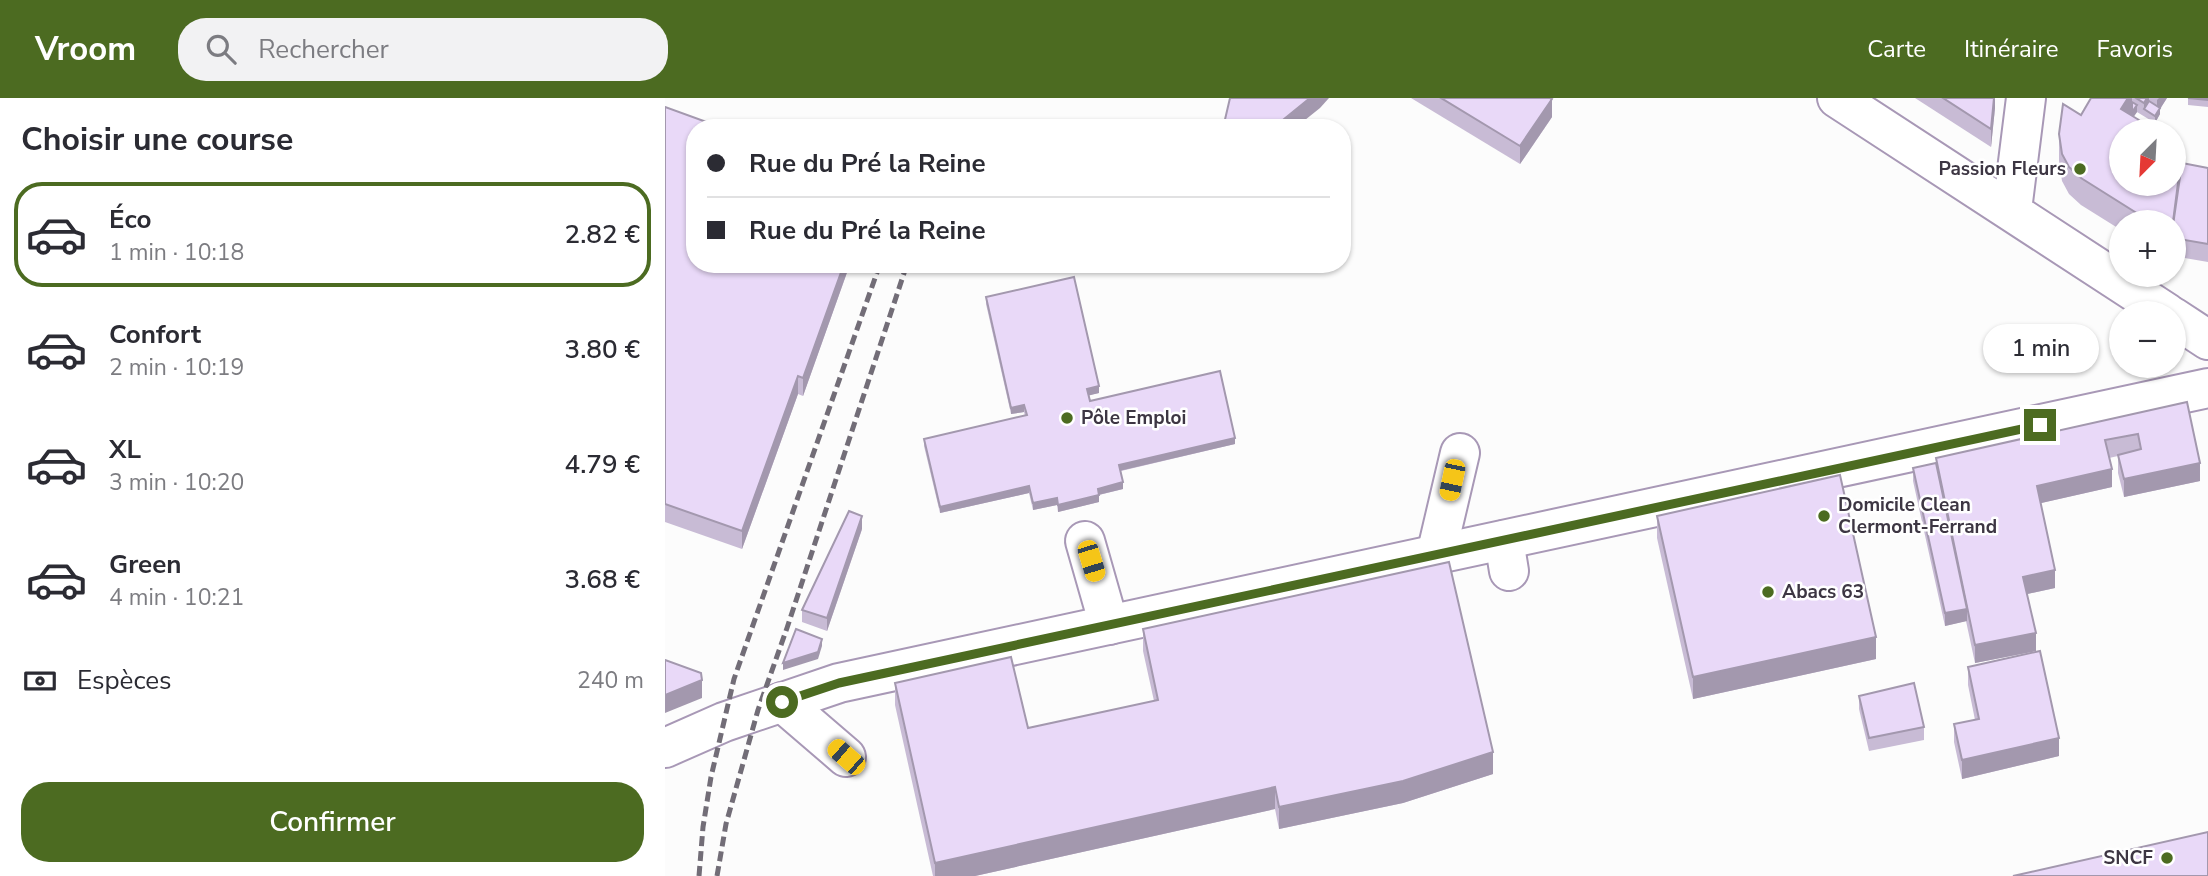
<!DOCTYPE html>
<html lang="fr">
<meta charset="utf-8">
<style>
:root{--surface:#fff;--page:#f2f2f3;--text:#2b2b33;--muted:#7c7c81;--line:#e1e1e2;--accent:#4c6b21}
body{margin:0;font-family:"Nunito Sans",sans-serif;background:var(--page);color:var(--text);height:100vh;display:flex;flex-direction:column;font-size:26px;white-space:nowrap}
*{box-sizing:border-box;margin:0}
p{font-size:23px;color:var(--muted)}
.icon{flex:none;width:38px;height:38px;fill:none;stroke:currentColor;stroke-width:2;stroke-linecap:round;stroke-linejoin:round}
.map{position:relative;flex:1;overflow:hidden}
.panel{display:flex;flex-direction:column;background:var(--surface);width:665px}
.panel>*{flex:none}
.guide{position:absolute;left:21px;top:21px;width:665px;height:154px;border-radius:28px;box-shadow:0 2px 5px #0004;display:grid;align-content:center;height:154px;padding:0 21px;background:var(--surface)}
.needle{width:46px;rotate:204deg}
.fabs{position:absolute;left:1444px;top:21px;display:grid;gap:14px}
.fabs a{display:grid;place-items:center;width:77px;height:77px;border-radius:50%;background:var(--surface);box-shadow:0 2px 5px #0004;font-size:35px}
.end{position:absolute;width:32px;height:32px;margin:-16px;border:9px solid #4c6b21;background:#fff;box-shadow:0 0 0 4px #fff}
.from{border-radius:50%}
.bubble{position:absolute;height:49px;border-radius:24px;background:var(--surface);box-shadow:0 2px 5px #0004;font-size:23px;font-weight:600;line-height:49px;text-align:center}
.car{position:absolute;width:21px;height:42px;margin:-21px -10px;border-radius:9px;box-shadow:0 0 5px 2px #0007;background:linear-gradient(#f5c518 24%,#345 0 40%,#f5c518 0 76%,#345 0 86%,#f5c518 0)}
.guide b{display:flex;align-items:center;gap:24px;height:66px;font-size:26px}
.guide b+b{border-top:2px solid var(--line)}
.guide i{width:18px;height:18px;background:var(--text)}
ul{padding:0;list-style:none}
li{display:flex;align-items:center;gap:21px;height:105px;margin:0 14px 10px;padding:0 7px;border:4px solid transparent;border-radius:28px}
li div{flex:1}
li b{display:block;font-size:26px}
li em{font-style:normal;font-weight:600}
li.active{border-color:var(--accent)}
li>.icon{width:63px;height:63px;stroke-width:1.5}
h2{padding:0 21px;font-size:32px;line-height:84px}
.pay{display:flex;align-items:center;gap:18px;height:77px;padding:0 21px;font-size:26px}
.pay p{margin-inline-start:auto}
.cta{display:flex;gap:14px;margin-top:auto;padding:14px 21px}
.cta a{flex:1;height:80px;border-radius:28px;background:var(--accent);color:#fff;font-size:28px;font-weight:600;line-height:80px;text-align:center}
header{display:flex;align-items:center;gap:42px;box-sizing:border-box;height:98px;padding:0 35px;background:var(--accent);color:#fff}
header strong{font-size:33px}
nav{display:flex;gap:38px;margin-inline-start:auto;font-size:24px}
.search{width:490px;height:63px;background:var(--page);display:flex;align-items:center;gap:18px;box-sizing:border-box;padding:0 24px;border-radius:28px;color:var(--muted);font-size:26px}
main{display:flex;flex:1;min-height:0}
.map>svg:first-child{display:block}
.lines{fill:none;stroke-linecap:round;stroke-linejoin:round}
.minor-casing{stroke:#a898b6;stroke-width:42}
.major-casing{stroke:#a898b6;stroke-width:42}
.minor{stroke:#fff;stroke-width:38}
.major{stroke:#fff;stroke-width:38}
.rail{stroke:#726d77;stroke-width:5;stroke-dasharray:10 5;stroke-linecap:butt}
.wall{fill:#c8bbd5}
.shaded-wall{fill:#a398ae}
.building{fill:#e9d9f8;stroke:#a398ae;stroke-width:2}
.route{stroke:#4c6b21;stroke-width:9}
.poi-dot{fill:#4c6b21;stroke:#fff;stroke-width:2.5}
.labels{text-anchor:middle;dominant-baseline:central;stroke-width:5;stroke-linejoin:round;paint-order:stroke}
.poi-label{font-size:19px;font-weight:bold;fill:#3d3643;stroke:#fff;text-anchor:start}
</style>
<header>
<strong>Vroom</strong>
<div class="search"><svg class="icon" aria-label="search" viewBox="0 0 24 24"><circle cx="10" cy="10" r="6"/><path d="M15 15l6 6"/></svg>Rechercher</div>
<nav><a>Carte</a><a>Itinéraire</a><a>Favoris</a></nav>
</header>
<main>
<section class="panel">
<h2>Choisir une course</h2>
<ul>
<li class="active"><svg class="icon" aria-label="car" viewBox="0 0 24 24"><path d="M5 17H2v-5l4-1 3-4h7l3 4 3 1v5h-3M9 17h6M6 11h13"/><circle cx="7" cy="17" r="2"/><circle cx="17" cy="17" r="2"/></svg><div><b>Éco</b><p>1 min · 10:18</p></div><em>2.82 €</em></li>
<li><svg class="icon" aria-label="car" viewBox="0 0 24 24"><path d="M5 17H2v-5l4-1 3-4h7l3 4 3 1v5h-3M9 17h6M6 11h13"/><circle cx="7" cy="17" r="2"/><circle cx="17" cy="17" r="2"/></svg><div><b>Confort</b><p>2 min · 10:19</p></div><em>3.80 €</em></li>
<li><svg class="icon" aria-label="car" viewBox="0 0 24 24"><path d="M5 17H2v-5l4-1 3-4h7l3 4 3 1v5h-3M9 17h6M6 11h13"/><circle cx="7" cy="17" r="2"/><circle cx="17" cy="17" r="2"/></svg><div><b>XL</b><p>3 min · 10:20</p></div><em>4.79 €</em></li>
<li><svg class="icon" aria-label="car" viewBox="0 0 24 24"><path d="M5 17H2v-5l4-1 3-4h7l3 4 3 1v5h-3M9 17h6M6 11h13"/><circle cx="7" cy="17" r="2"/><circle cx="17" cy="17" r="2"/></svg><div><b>Green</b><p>4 min · 10:21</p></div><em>3.68 €</em></li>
</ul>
<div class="pay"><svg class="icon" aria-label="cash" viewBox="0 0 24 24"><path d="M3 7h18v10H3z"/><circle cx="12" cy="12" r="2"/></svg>Espèces<p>240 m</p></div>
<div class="cta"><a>Confirmer</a></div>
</section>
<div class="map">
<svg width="1543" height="778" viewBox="0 0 1543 778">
<rect width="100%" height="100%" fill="#fcfcfc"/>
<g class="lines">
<defs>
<g id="minor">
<polyline points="1347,112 1361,0"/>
<polyline points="839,442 844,473"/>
<polyline points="420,443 444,527"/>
<polyline points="771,457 795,355"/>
<polyline points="117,604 181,659"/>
</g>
<g id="major">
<polyline points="1172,0 1502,215"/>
<polyline points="1508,219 1543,242"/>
<polyline points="0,650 59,624 174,585 1543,290"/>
</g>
</defs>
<use href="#minor" class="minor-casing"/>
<use href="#major" class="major-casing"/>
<use href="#minor" class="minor"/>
<use href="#major" class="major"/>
<g class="rail">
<polyline points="34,778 38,729 46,679 69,581 215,166"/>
<polyline points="52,778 61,726 93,612 122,530 242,166"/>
</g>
</g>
<g class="wall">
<polygon points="746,0 885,0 887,19 855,66"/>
<polygon points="1250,0 1330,0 1330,10 1326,49"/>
<polygon points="1426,0 1502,0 1495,11 1495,16 1490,25 1472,14 1468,19 1456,86 1514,85 1543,70 1543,164 1508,158 1508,124 1456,124 1456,132 1416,107 1404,96 1397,83 1394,63 1394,36 1416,17"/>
<polygon points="1523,0 1543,0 1543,9 1523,7"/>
<polygon points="0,9 185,166 138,298 133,296 77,451 0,424"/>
<polygon points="321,199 434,295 424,297 425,303 570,346 456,373 458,391 434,397 434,404 393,414 392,407 368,412 364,395 275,415 259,348 259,341 360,318 359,314 346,316 321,206"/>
<polygon points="1522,304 1535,383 1459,399 1453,375 1453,358 1444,360 1447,389 1376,405 1390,490 1362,496 1371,553 1310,565 1301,523 1280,528 1248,383 1248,370 1271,365 1271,360"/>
<polygon points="992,418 1211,561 1028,601 992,440"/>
<polygon points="197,431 162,533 137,524 137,512"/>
<polygon points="478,531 828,676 738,705 614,731 610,711 310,778 268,778 230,607 230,585 363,630 489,603 478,553"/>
<polygon points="1303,569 1394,658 1297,681 1289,644 1289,626 1310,622 1303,587"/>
<polygon points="1194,598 1259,629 1259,642 1204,653 1194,611"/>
</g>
<g class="shaded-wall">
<polygon points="645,0 664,0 655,10 630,30 608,30"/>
<polygon points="1329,0 1330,0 1330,10 1326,49 1326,31"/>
<polygon points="1463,0 1467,0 1467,14 1472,7 1472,14 1459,33 1456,11"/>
<polygon points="1482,0 1484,0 1484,10 1479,11 1479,5"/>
<polygon points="1494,0 1502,0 1495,11 1495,16 1490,25 1490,18 1492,14 1492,2"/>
<polygon points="887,1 887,19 855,66 855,48"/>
<polygon points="1474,22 1474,33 1468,33"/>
<polygon points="179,166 185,166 138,298 138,280"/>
<polygon points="133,278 133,296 77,451 77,433"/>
<polygon points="434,288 434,295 422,298 422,291"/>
<polygon points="359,307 359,314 346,316 346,310"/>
<polygon points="570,340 570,346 454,373 454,367"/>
<polygon points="1535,365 1535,383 1459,399 1459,381"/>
<polygon points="1447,371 1447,389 1372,406 1372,388"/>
<polygon points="458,384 458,391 433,397 433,391"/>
<polygon points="364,388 364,395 275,415 275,409"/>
<polygon points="434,397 434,404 393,414 393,407"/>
<polygon points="392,400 392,407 368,412 368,405"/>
<polygon points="197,418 197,431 162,533 162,520"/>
<polygon points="1390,472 1390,490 1358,497 1358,479"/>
<polygon points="1302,511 1302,523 1280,528 1280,515"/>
<polygon points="1371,535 1371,553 1310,565 1310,547"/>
<polygon points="1211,539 1211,561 1028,601 1028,579"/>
<polygon points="157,541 157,548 153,561 118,572 118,565"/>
<polygon points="37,582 37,600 0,615 0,597"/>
<polygon points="1394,640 1394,658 1297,681 1297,662"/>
<polygon points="828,654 828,676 738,705 614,731 614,709"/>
<polygon points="610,689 610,711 310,778 270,778 270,765"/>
</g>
<g class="building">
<polygon points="565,0 645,0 608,30 558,30"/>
<polygon points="776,0 885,0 887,1 855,48"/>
<polygon points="1278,0 1329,0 1326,31"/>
<polygon points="1426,0 1463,0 1456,11 1474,22 1468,33 1456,33 1456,86 1508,86 1508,76 1514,77 1508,124 1486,124 1416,80 1404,69 1397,56 1394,36 1398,6 1416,17"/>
<polygon points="1471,0 1482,0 1479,5"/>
<polygon points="1523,0 1543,0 1543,2"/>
<polygon points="1484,3 1495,10 1490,18 1479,11"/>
<polygon points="1467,4 1472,7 1467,14"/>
<polygon points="0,9 58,30 30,30 30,166 179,166 138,280 133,278 77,433 0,406"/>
<polygon points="1517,65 1543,70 1543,146 1508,140 1508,127"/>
<polygon points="409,179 434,288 422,291 425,303 555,273 570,340 454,367 458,384 433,391 434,397 393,407 392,400 368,405 364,388 275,409 259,341 362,317 359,307 346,310 321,199"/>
<polygon points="1522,304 1535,365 1459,381 1453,357 1476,351 1473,336 1440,342 1447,371 1372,388 1390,472 1358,479 1371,535 1310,547 1271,360"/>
<polygon points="1271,365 1302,511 1280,515 1248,370"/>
<polygon points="1175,377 1211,539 1028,579 992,418"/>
<polygon points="184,413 197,418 162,520 137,512"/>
<polygon points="784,464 828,654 738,683 614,709 610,689 270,765 230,585 346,559 363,630 493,602 478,531"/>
<polygon points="131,531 157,541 153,554 118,565"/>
<polygon points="1375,553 1394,640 1297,662 1289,626 1314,621 1303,569"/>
<polygon points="0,562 36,575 37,582 0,597"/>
<polygon points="1249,585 1259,629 1204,640 1194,598"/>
<polygon points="1543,734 1543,778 1348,778"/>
</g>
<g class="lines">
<polyline class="route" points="117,604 174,585 1375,327"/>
</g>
<g class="poi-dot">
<circle cx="1415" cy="71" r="7"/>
<circle cx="402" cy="320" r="7"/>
<circle cx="1159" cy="418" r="7"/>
<circle cx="1103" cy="494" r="7"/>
<circle cx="1502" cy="760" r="7"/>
</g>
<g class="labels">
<g class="poi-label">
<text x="1401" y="71" text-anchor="end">Passion Fleurs</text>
<text x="416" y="320">Pôle Emploi</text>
<text x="1173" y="407">Domicile Clean<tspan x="1173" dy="22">Clermont-Ferrand</tspan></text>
<text x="1117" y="494">Abacs 63</text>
<text x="1488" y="760" text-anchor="end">SNCF</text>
</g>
</g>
</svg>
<div class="fabs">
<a><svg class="needle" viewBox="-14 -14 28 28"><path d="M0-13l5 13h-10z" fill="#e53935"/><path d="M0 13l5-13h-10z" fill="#7c7c81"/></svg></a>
<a>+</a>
<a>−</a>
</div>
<i class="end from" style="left:117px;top:604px"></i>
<i class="end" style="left:1375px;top:327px"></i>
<div class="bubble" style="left:1318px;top:226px;width:116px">1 min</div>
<i class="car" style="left:787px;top:382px;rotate:192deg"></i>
<i class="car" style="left:426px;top:463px;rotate:163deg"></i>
<i class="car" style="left:181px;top:659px;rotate:311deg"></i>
<div class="guide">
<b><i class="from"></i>Rue du Pré la Reine</b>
<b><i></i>Rue du Pré la Reine</b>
</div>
</div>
</main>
